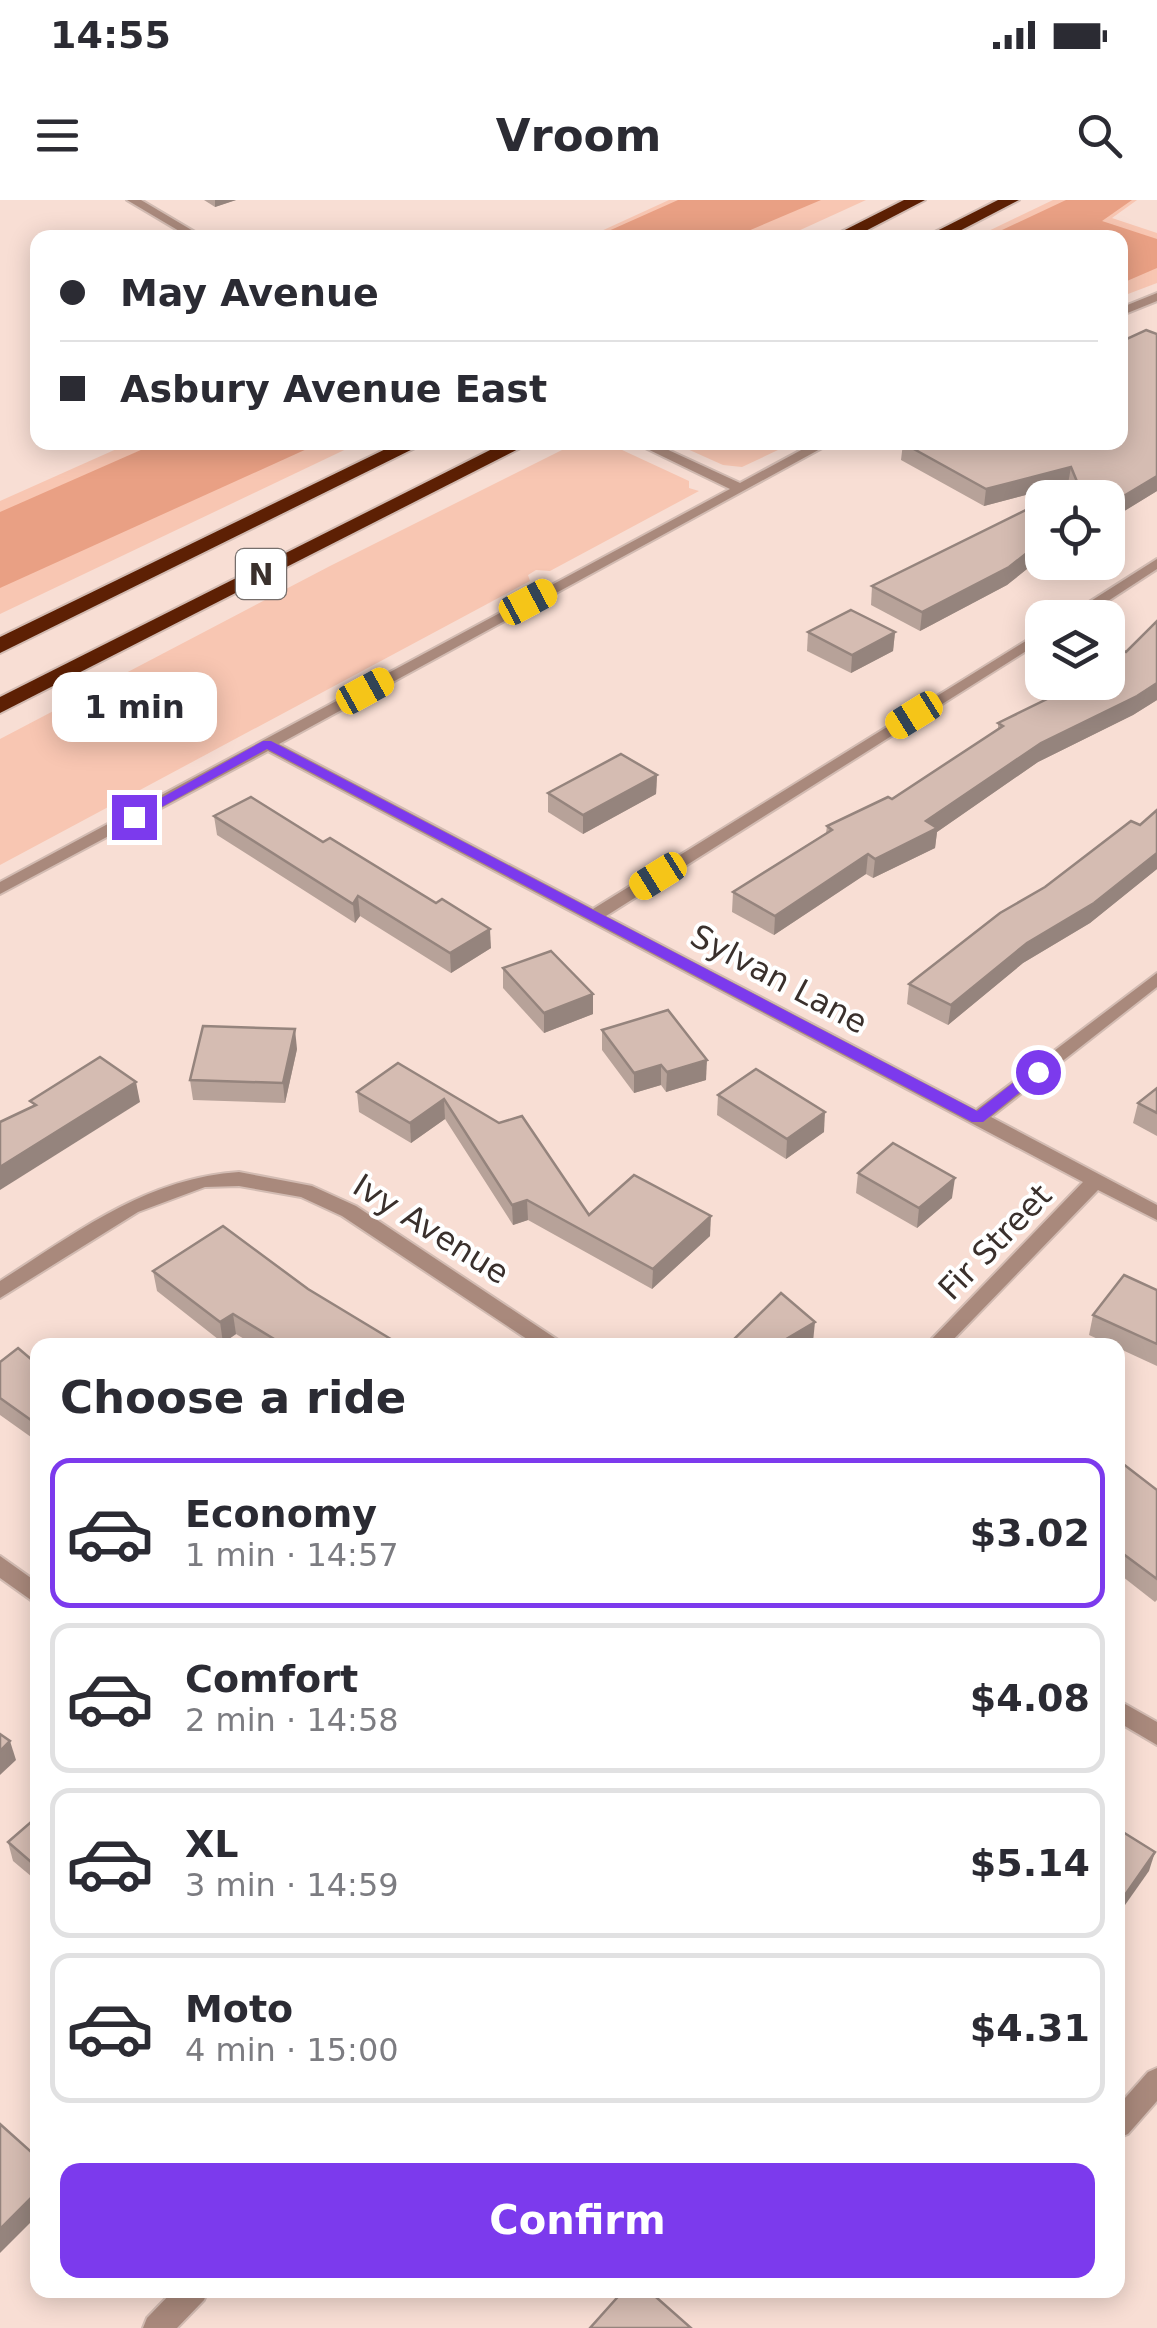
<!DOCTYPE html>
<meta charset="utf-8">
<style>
:root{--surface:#fff;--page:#f7f7f7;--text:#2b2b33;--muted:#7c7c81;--line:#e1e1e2;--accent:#7c3aed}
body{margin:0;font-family:"DejaVu Sans",sans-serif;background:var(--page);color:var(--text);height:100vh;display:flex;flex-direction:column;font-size:38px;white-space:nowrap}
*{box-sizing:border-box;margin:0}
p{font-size:32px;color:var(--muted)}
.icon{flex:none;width:55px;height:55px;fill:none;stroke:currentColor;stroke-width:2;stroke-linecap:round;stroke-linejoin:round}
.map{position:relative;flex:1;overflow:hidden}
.side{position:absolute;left:30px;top:1138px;width:1095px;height:960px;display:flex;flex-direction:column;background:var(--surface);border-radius:20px;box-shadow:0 5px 25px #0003}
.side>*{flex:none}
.banner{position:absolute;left:30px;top:30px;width:1098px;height:220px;border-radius:20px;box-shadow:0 5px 25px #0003;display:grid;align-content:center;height:220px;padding:0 30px;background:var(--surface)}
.fabs{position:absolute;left:1025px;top:280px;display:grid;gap:20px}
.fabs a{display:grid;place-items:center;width:100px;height:100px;border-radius:20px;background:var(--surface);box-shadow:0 5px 25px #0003;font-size:50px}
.end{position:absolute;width:45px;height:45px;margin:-22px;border:12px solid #7c3aed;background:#fff;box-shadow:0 0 0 5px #fff}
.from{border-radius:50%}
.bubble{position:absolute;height:70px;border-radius:20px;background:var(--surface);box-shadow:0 5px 25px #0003;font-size:32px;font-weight:600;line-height:70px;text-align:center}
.car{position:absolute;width:30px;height:60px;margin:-30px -15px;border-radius:12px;box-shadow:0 0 8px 2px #0007;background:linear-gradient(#f5c518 24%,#345 0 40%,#f5c518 0 76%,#345 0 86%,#f5c518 0)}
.banner b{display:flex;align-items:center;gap:35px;height:95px;font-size:38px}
.banner b+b{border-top:2px solid var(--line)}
.banner i{width:25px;height:25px;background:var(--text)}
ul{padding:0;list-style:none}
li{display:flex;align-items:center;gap:30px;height:150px;margin:0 20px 15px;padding:0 10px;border:5px solid var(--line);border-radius:20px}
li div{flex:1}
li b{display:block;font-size:38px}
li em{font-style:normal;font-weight:600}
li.current{border-color:var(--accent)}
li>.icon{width:90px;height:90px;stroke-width:1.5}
h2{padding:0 30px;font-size:45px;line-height:120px}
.action{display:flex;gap:20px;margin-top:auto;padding:20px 30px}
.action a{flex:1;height:115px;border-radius:20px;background:var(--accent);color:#fff;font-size:40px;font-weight:600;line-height:115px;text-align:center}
.status{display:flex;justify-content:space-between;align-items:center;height:70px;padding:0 50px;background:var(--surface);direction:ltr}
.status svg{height:28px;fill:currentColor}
header{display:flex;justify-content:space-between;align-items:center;height:130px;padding:0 30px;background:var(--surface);font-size:45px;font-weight:600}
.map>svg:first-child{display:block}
.green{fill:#f8c6b2}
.forest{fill:#e9a084}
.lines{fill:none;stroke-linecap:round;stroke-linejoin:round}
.street-casing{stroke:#d2bbb2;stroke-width:4}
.highway-casing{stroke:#d2bbb2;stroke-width:4}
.street{fill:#a9897c;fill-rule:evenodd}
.highway{fill:#5d2004;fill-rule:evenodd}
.wall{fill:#b7a299}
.shaded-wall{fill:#95847d}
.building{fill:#d5bcb2;stroke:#95847d;stroke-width:2.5}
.route{fill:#7c3aed}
.labels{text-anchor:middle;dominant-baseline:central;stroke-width:8;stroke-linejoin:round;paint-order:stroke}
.shield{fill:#fff;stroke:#756e6b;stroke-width:2.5}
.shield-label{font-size:30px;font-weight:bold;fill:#3a302c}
.street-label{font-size:32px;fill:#3a302c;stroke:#fff}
</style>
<div class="status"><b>14:55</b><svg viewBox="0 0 49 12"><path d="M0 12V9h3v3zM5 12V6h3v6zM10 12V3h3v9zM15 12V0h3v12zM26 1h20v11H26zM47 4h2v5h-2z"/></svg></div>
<header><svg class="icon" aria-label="menu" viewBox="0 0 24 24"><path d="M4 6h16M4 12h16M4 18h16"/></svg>Vroom<svg class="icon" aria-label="search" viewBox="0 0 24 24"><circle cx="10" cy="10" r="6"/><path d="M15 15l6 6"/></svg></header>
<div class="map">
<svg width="1157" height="2128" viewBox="0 0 1157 2128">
<rect width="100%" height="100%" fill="#f8ded4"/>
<g class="green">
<polygon points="669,0 866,0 785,37 586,38"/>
<polygon points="1053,0 1137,0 1112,18 1157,33 1157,83 1120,97 1120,38 974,38"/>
<polygon points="578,242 607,243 689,281 689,288 699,291 550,371 536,370 528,375 530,381 0,665 0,539 330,366"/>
<polygon points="130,243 359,243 0,414 0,301"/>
<polygon points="674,243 793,242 793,243 742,267 723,265"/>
</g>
<g class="forest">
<polygon points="678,0 821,0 734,37 595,37"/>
<polygon points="1066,0 1132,0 1102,21 1157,39 1157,68 1120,84 1120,38 987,37"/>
<polygon points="159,242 320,243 0,388 0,312"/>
</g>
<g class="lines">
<defs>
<g id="street">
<polygon points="127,0 141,0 205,38 191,38"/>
<polygon points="1157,93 1157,101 1120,116 1120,108"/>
<polygon points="633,242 651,242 740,283 816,242 833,242 279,544 593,709 1042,431 1042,441 606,716 976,910 1157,773 1157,787 991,917 1157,1005 1157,1020 1098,990 948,1145 926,1145 1083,982 268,551 0,694 0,682 730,289"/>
<polygon points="1157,359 1157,369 1082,418 1064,418"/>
<path d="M239,972l73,14 44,20 202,134 3,5h-25l-194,-129 -41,-19 -62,-11 -34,1 -67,25 -138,86v-17c76,-48 146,-103 239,-109z"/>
<polygon points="0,1356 38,1383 38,1405 0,1378"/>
<polygon points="1118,1500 1157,1522 1157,1545 1118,1522"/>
<polygon points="1157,1868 1157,1901 1128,1934 1118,1938 1118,1906 1148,1872"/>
<polygon points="174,2090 208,2090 204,2100 177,2128 143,2128 147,2118"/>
</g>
<g id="highway">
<polygon points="904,0 925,0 852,38 829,38"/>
<polygon points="998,0 1019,0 946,38 923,38"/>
<polygon points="400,242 427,242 0,453 0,437"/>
<polygon points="506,242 532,242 0,513 0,497"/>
</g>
</defs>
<use href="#street" class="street-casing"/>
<use href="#highway" class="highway-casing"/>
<use href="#street" class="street"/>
<use href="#highway" class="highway"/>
</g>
<g class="wall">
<polygon points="204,0 236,0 215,7"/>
<polygon points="1157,134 1157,291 1108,321 1070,288 1068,284 984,306 901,260 903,243 1120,242"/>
<polygon points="1042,302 1042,357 1007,385 920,431 871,405 872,386"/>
<polygon points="1157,421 1157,500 1133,515 1038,562 937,632 935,648 873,678 866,674 774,735 732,712 733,692 826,633 827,626 892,599 998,529 998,523 1074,487 1073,482 1108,482 1126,452"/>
<polygon points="808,432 895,432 893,451 851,473 807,451"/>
<polygon points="657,575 656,594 583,634 548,612 548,593"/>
<polygon points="1157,610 1157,669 1090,723 1023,763 948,825 907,804 909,784 1045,687 1140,625"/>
<polygon points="214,616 491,748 451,773 360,716 355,723 217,635"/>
<polygon points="503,768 593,794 593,814 544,833 503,788"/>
<polygon points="602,830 706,880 666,892 661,885 634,893 602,850"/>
<polygon points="297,849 285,903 193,900 190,880"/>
<polygon points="398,863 589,1015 710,1036 652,1089 528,1020 513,1025 445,919 411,943 359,912 357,892"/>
<polygon points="1157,888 1157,936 1133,923 1138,903"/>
<polygon points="718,895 824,932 786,959 717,915"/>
<polygon points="858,973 952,998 917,1028 856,993"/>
<polygon points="153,1071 308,1089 399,1145 254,1145 236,1134 223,1143 157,1091"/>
<polygon points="1157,1090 1157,1166 1118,1148 1118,1145 1111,1145 1089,1135 1093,1115"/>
<polygon points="0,1162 38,1165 38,1242 0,1215"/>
<polygon points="1118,1260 1157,1290 1157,1400 1155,1402 1118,1373"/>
<polygon points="38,1616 38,1682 13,1661 8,1642"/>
</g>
<g class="shaded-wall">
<polygon points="215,0 236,0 215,7"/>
<polygon points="1071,267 1068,284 984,306 986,289"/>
<polygon points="1157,276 1157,291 1108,321 1108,304"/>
<polygon points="1042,341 1042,357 1007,385 920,431 922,412"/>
<polygon points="895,432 893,451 851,473 852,455"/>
<polygon points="1157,483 1157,500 1133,515 1038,562 937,632 935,648 873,678 875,659 926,621 1041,543"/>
<polygon points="657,575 656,594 583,634 583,615"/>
<polygon points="1157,653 1157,669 1090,723 1023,763 948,825 951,805 1027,743"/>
<polygon points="868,654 866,674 774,735 775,716"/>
<polygon points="358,696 360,716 355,723 353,704"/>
<polygon points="490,729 491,748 451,773 450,753"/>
<polygon points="593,794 593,814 544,833 544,813"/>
<polygon points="295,829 297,849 285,903 283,883"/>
<polygon points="707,860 706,880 666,892 667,872"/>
<polygon points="661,865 661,885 634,893 634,873"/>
<polygon points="136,882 140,902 0,990 0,967"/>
<polygon points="444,899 445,919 411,943 410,923"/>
<polygon points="825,912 824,932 786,959 787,939"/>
<polygon points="955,978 952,998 917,1028 919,1008"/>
<polygon points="527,1000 528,1020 513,1025 512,1005"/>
<polygon points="711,1016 710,1036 652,1089 653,1069"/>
<polygon points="233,1114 236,1134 223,1143 220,1122"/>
<polygon points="815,1122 813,1142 808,1145 776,1145"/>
<polygon points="10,1541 16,1560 0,1575 0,1551"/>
<polygon points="1155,1652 1149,1671 1118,1715 1118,1705"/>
<polygon points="38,1991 38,2015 0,2053 0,2029"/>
</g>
<g class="building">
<polygon points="1146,130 1157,134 1157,276 1112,303 1108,304 1108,298 1051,298 1078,284 1071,267 986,289 903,243 1120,242 1120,142"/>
<polygon points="1042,302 1042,341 1009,367 922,412 872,386"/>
<polygon points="851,410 895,432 852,455 808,432"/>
<polygon points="1157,421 1157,483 1137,496 1041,543 926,621 937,628 875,659 868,654 775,716 733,692 832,630 827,626 888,597 892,599 1003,526 998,523 1082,482 1108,482 1108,448 1113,446 1126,452"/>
<polygon points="621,554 657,575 583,615 548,593"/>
<polygon points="251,597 323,642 330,638 436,703 442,699 490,729 450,753 358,696 353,704 214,616"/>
<polygon points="1157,610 1157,653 1094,703 1027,743 951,805 909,784 1000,713 1045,687 1131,621 1140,625"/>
<polygon points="551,751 593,794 544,813 503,768"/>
<polygon points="668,810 707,860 667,872 661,865 634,873 602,830"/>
<polygon points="203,826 295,829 283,883 190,880"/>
<polygon points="100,857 136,882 0,967 0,922 36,905 30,901"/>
<polygon points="398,863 499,923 522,916 589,1015 634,975 711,1016 653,1069 527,1000 512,1005 444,899 410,923 357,892"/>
<polygon points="756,869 825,912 787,939 718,895"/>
<polygon points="1157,888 1157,913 1138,903"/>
<polygon points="893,943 955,978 919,1008 858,973"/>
<polygon points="223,1026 308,1089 399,1144 284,1145 233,1114 220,1122 153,1071"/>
<polygon points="1124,1075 1157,1090 1157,1144 1093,1115"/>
<polygon points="781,1093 815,1122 776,1145 728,1145"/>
<polygon points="18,1148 38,1165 38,1225 0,1198 0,1162"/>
<polygon points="1118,1260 1157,1290 1157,1379 1118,1350"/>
<polygon points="0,1534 10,1541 0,1551"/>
<polygon points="38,1616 38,1668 8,1642"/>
<polygon points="1118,1629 1155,1652 1118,1705"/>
<polygon points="0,1924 38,1958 38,1991 0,2029"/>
<polygon points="624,2090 648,2090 691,2128 590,2128"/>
</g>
<polygon class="route" points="263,541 271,541 977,911 1032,868 1045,872 983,922 972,922 267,549 138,620 127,617"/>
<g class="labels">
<rect class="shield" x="236" y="349" width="50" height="50" rx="8"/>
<g class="shield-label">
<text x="261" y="374">N</text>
</g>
<g class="street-label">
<text transform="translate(779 779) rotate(28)">Sylvan Lane</text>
<text transform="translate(431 1029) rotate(32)">Ivy Avenue</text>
<text transform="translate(995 1042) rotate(-46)">Fir Street</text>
</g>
</g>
</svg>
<div class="fabs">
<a><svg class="icon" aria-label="locate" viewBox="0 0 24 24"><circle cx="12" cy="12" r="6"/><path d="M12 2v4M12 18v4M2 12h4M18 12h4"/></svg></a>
<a><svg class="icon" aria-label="layers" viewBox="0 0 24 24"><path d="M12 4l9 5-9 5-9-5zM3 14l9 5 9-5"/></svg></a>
</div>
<i class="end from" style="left:1038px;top:872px"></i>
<i class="end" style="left:134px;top:617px"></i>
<div class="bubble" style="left:52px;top:472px;width:165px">1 min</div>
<i class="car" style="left:528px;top:402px;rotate:62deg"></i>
<i class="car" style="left:365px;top:491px;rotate:61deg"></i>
<i class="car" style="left:914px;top:515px;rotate:238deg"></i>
<i class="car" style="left:658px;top:676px;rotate:238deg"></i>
<div class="banner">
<b><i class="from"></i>May Avenue</b>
<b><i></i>Asbury Avenue East</b>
</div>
<section class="side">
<h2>Choose a ride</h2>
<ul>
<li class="current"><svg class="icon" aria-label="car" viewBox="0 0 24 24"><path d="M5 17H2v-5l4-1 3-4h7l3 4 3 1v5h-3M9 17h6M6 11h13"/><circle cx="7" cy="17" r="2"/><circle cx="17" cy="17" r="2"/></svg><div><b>Economy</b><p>1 min · 14:57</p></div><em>$3.02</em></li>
<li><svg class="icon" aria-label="car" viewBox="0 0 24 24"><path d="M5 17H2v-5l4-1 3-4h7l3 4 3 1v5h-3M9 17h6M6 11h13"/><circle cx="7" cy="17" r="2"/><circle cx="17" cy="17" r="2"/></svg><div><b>Comfort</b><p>2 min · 14:58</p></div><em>$4.08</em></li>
<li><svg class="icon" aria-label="car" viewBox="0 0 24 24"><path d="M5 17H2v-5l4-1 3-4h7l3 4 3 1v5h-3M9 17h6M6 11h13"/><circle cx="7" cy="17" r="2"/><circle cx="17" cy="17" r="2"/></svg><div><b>XL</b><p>3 min · 14:59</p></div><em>$5.14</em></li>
<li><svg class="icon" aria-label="car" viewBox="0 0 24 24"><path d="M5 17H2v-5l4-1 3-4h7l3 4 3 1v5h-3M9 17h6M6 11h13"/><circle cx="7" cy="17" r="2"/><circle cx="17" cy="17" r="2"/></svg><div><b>Moto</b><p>4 min · 15:00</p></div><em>$4.31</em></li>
</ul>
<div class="action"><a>Confirm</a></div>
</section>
</div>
